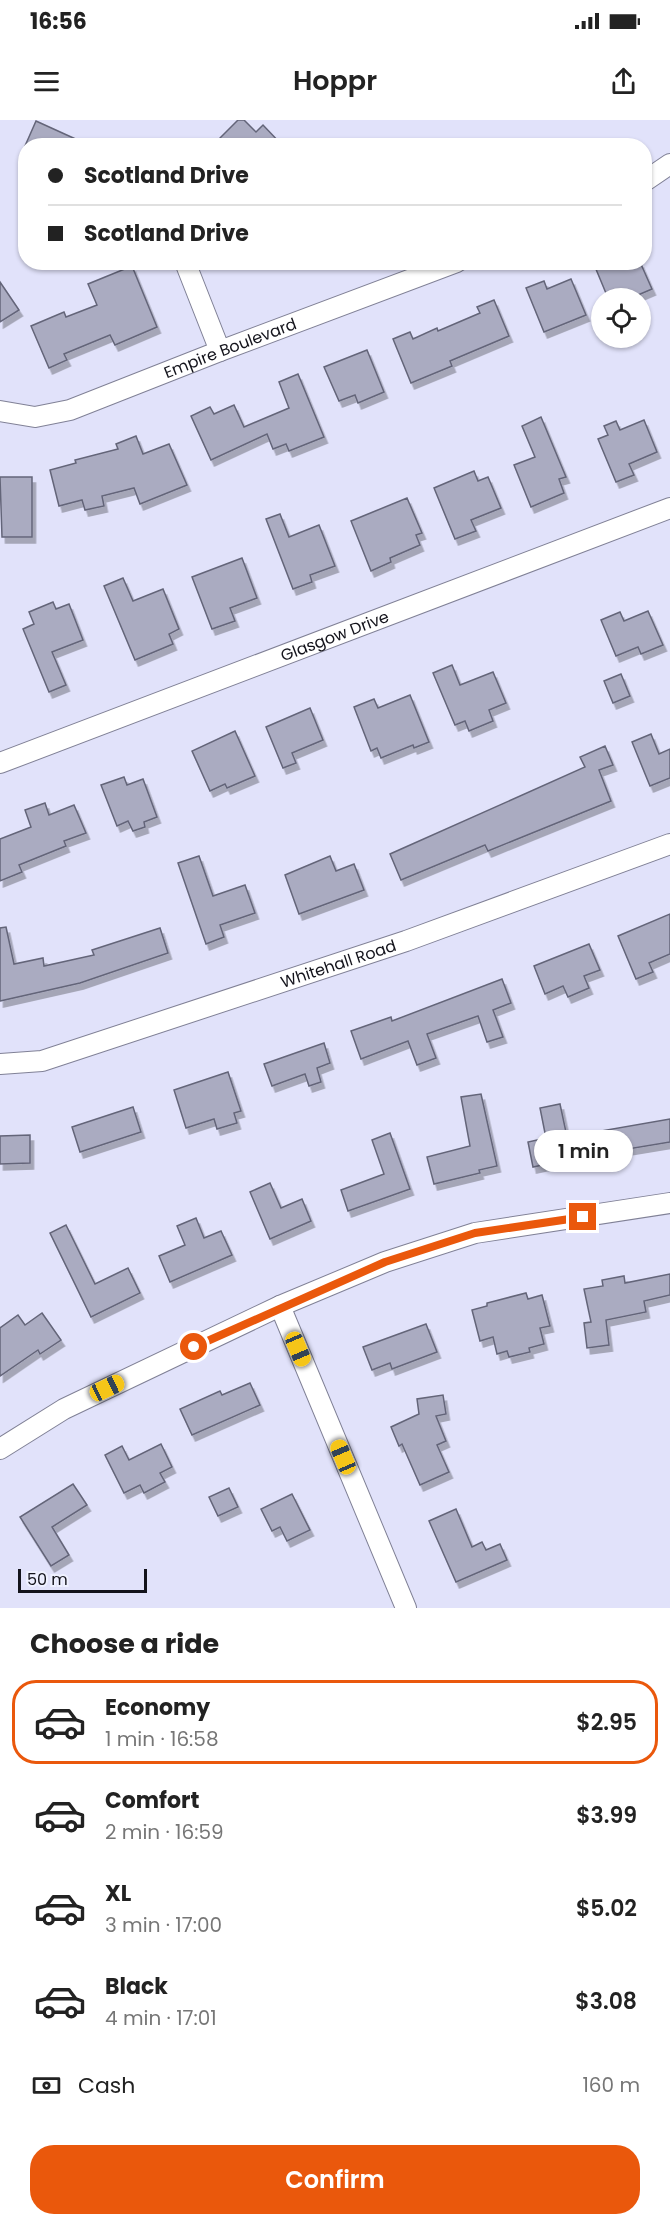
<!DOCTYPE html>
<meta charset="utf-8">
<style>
:root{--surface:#fff;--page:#f6f6f6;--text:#222;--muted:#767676;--line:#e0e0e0;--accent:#ea580c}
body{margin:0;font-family:Poppins,sans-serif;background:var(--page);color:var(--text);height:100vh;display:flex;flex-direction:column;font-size:22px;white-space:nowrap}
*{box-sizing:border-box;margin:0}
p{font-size:20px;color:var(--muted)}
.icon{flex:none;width:33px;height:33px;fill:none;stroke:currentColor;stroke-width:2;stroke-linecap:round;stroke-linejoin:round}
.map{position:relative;height:1488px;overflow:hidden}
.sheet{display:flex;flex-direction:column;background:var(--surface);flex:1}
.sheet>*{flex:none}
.banner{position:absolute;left:18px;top:18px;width:634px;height:132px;border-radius:24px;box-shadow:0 2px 4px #0004;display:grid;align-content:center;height:132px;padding:0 30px;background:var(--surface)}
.buttons{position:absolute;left:591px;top:168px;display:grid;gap:12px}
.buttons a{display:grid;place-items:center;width:60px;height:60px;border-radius:50%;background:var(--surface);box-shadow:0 2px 4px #0004;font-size:30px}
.scale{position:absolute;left:18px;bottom:15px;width:129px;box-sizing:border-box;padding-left:6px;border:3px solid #13131b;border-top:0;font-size:16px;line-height:21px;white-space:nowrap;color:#13131b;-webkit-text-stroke:4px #eff1ff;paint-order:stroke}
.end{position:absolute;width:27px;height:27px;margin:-14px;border:8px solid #ea580c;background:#fff;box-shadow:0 0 0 3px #fff}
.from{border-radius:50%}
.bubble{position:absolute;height:42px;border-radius:21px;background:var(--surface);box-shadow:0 2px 4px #0004;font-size:20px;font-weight:600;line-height:42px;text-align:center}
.car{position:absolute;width:18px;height:36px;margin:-18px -9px;border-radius:8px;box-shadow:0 0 4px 2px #0007;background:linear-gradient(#f5c518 24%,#345 0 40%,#f5c518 0 76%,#345 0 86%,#f5c518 0)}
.banner b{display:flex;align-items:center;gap:21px;height:57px;font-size:22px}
.banner b+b{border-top:2px solid var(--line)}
.banner i{width:15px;height:15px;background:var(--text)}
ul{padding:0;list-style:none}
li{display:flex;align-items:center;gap:18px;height:84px;margin:0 12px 9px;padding:0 18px;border:3px solid transparent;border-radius:24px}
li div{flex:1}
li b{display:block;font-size:22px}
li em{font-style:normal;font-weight:600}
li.on{border-color:var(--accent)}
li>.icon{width:54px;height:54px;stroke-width:1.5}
h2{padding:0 30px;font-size:27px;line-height:72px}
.pay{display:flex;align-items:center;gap:15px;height:66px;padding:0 30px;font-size:22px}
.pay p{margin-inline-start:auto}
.primary-button{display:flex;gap:12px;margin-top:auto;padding:12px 30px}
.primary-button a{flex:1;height:69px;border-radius:24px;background:var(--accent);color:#fff;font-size:24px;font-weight:600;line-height:69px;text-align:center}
.status{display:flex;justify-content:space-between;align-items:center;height:42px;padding:0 30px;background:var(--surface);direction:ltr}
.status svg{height:16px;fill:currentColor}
header{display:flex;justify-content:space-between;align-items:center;height:78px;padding:0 30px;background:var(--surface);font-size:27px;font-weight:600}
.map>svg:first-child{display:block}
.building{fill:#aaabc1;stroke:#646579;stroke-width:1.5;filter:url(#shadow)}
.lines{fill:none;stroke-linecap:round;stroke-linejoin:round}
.street-casing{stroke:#808196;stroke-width:22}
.street{stroke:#fff;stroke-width:20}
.route{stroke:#ea580c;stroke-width:8}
.labels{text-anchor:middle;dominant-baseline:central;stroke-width:4.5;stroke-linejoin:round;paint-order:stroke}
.street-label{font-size:16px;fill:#13131b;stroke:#eff1ff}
</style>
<div class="status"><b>16:56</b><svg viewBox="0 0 49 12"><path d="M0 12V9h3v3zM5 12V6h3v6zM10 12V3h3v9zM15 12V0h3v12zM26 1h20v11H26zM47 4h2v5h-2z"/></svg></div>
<header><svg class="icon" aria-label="menu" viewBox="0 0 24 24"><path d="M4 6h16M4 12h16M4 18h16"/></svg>Hoppr<svg class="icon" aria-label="share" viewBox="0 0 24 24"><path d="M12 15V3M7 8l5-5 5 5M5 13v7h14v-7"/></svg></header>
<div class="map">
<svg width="670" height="1488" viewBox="0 0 670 1488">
<defs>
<filter id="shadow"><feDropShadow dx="3.5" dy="6" stdDeviation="0" flood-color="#0004"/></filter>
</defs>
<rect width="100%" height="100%" fill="#e1e2fa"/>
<g class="building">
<polygon points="238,0 244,0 256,12 263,5 283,26 227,26 220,18"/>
<polygon points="36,1 91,26 25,26"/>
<polygon points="593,142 640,142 652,169 631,178 608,178"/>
<polygon points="132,146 157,207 115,225 110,215 64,234 67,240 49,248 31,206 64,192 66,197 97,185 88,164"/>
<polygon points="571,159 586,195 544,212 526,168 544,161 547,169"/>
<polygon points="0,162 19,190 0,202"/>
<polygon points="494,180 509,216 450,241 452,246 411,263 393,219 410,212 413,219 437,208 438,211 480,193 477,187"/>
<polygon points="367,230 384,272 358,283 355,275 339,281 324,247"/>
<polygon points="298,254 324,317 289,331 286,324 273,329 267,314 211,340 191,296 210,287 214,294 234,285 244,307 289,288 279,262"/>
<polygon points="541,297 566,357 559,359 564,373 531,387 514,345 535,337 522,306"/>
<polygon points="644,300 657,332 629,344 634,355 616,362 598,319 608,315 604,306 616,301 620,310"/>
<polygon points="136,316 143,334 169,324 187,365 140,384 134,368 102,376 104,386 85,390 82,380 59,386 50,350 76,343 75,340 118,329 116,324"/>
<polygon points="474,351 478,361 488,357 501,388 471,400 476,411 455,419 434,368"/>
<polygon points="0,357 32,357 32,417 2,417"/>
<polygon points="407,378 422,413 416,415 420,425 390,438 391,442 371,451 351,401"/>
<polygon points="280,394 289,417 319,405 335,446 310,455 312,462 293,469 266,399"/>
<polygon points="242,438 257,478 230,488 235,501 212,509 192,457"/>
<polygon points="123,458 133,481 163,469 179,509 169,514 173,524 135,540 104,466"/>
<polygon points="53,482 56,489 69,484 83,520 52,532 66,565 49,572 23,509 34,504 29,492"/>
<polygon points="648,491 663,525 641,534 638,527 616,536 601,500 620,492 624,501"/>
<polygon points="452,545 460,565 493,552 506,583 489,590 493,601 469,611 465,601 455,605 433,553"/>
<polygon points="621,554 630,576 613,583 604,561"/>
<polygon points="410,575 429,622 414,628 413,625 381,638 377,628 371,631 354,587 374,579 378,588"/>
<polygon points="310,588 323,620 292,633 296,643 283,648 266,607"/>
<polygon points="235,611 255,656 227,668 225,664 210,671 192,631"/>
<polygon points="651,614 659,634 670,629 670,658 650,666 632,622"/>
<polygon points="605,626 613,645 599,650 611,681 488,731 485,725 401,760 390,734 585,647 580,637"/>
<polygon points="124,657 127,665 143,659 157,697 144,702 145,707 133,711 128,701 117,706 101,665"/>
<polygon points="45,683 49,695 74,685 86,713 64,721 66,726 19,745 22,752 0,761 0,719 31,707 25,690"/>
<polygon points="199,736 213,776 245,765 255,793 220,805 224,817 206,824 178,743"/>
<polygon points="330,736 336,751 354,744 364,770 299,794 285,755"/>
<polygon points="670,794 670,834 649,843 653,852 636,859 618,816"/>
<polygon points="6,807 14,844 43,838 44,846 94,835 92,830 160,808 168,833 80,863 0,881 0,808"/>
<polygon points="589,824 600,850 584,856 589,868 568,877 563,866 545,874 534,846"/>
<polygon points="502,859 511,883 493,890 503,917 487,922 478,896 427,914 436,938 417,945 408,921 361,939 351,911 391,897 392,901"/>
<polygon points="324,923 330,943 317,948 321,962 309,966 305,954 272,966 264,944"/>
<polygon points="228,952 241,991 234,993 237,1003 217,1009 214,999 186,1008 174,970"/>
<polygon points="481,974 497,1046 479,1050 480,1053 434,1064 427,1037 470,1026 461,977"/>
<polygon points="560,984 567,1017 670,999 670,1022 622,1030 621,1028 533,1047 528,1022 546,1018 540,988"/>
<polygon points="133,987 141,1012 80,1032 72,1007"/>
<polygon points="390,1013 410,1069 348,1091 341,1070 384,1054 372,1020"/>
<polygon points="30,1015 30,1043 0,1044 0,1016"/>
<polygon points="270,1063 281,1088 302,1079 311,1101 270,1119 250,1072"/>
<polygon points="196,1098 204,1118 221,1111 232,1135 170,1162 159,1136 185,1125 177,1106"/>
<polygon points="66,1105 95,1164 128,1148 140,1173 91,1197 50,1113"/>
<polygon points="670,1154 670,1175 644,1181 646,1192 606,1200 609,1225 587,1228 584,1203 591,1202 584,1169 603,1166 602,1160 624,1156 625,1163"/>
<polygon points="526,1173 528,1179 542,1175 550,1206 540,1208 544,1224 529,1228 530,1232 509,1237 507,1231 497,1234 493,1217 480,1221 472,1190 487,1186 487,1183"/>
<polygon points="42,1193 61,1220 40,1234 38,1230 0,1256 0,1208 18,1195 25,1205"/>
<polygon points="426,1204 437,1232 392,1249 390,1243 372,1250 363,1227"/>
<polygon points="250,1263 260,1285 192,1315 180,1289 220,1271 222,1275"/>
<polygon points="443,1275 446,1294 436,1296 446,1321 437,1325 449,1352 420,1365 402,1324 399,1326 391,1307 419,1294 417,1279"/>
<polygon points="161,1324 172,1347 160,1353 165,1362 144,1373 140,1365 124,1373 105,1335 122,1326 129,1340"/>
<polygon points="73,1364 87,1385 52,1407 69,1435 51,1446 20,1397"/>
<polygon points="229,1368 238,1387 218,1396 209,1377"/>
<polygon points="292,1374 310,1410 287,1421 280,1407 272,1411 261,1389"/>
<polygon points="456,1389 472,1427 482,1422 486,1430 500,1424 507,1440 456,1462 429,1401"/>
</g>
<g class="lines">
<defs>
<g id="street">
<polyline points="645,61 670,44"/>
<polyline points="185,142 220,231"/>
<path id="s1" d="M0,291l35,6 35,-7 150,-59 237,-89"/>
<path id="s2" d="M0,643l670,-255"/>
<path id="s3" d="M0,944l42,-3 364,-120 264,-97"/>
<polyline points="280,1186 406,1488"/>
<polyline points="0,1329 64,1289 280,1186 385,1142 475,1113 670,1083"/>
</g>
</defs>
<use href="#street" class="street-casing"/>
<use href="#street" class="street"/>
</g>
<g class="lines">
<polyline class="route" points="194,1227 385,1142 475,1113 583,1097"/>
</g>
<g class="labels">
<g class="street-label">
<text stroke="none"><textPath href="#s1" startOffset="243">Empire Boulevard</textPath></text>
<text stroke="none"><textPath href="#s2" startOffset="358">Glasgow Drive</textPath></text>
<text stroke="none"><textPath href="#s3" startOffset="354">Whitehall Road</textPath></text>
</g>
</g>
</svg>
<div class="buttons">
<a><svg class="icon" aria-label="locate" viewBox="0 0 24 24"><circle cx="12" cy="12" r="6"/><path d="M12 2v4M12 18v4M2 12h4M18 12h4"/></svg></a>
</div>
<div class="scale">50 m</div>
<i class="end from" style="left:194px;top:1227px"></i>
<i class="end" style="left:583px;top:1097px"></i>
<div class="bubble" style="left:534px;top:1010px;width:99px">1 min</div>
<i class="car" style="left:298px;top:1229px;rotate:157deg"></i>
<i class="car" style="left:107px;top:1268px;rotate:65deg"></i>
<i class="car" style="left:343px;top:1337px;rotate:337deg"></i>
<div class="banner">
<b><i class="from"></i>Scotland Drive</b>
<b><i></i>Scotland Drive</b>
</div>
</div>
<section class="sheet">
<h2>Choose a ride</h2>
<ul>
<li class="on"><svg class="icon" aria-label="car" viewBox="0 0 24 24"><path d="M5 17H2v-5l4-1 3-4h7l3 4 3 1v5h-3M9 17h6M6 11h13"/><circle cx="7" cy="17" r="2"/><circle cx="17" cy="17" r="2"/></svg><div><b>Economy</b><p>1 min · 16:58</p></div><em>$2.95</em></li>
<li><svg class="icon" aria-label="car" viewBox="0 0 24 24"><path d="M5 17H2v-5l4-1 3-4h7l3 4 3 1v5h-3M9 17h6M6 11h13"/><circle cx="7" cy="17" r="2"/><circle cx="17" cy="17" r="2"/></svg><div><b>Comfort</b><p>2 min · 16:59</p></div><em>$3.99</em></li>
<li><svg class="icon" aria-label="car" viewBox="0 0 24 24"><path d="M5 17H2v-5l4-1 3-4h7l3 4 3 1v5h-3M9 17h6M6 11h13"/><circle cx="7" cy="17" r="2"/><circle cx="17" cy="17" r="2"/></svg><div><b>XL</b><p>3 min · 17:00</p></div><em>$5.02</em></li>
<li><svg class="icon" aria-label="car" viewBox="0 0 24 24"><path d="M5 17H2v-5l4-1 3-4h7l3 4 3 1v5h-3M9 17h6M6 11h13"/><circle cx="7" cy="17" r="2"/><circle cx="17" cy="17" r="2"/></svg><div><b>Black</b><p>4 min · 17:01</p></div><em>$3.08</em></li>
</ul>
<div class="pay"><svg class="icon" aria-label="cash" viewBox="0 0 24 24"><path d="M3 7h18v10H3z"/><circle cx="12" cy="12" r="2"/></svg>Cash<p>160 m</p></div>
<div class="primary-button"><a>Confirm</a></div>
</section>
